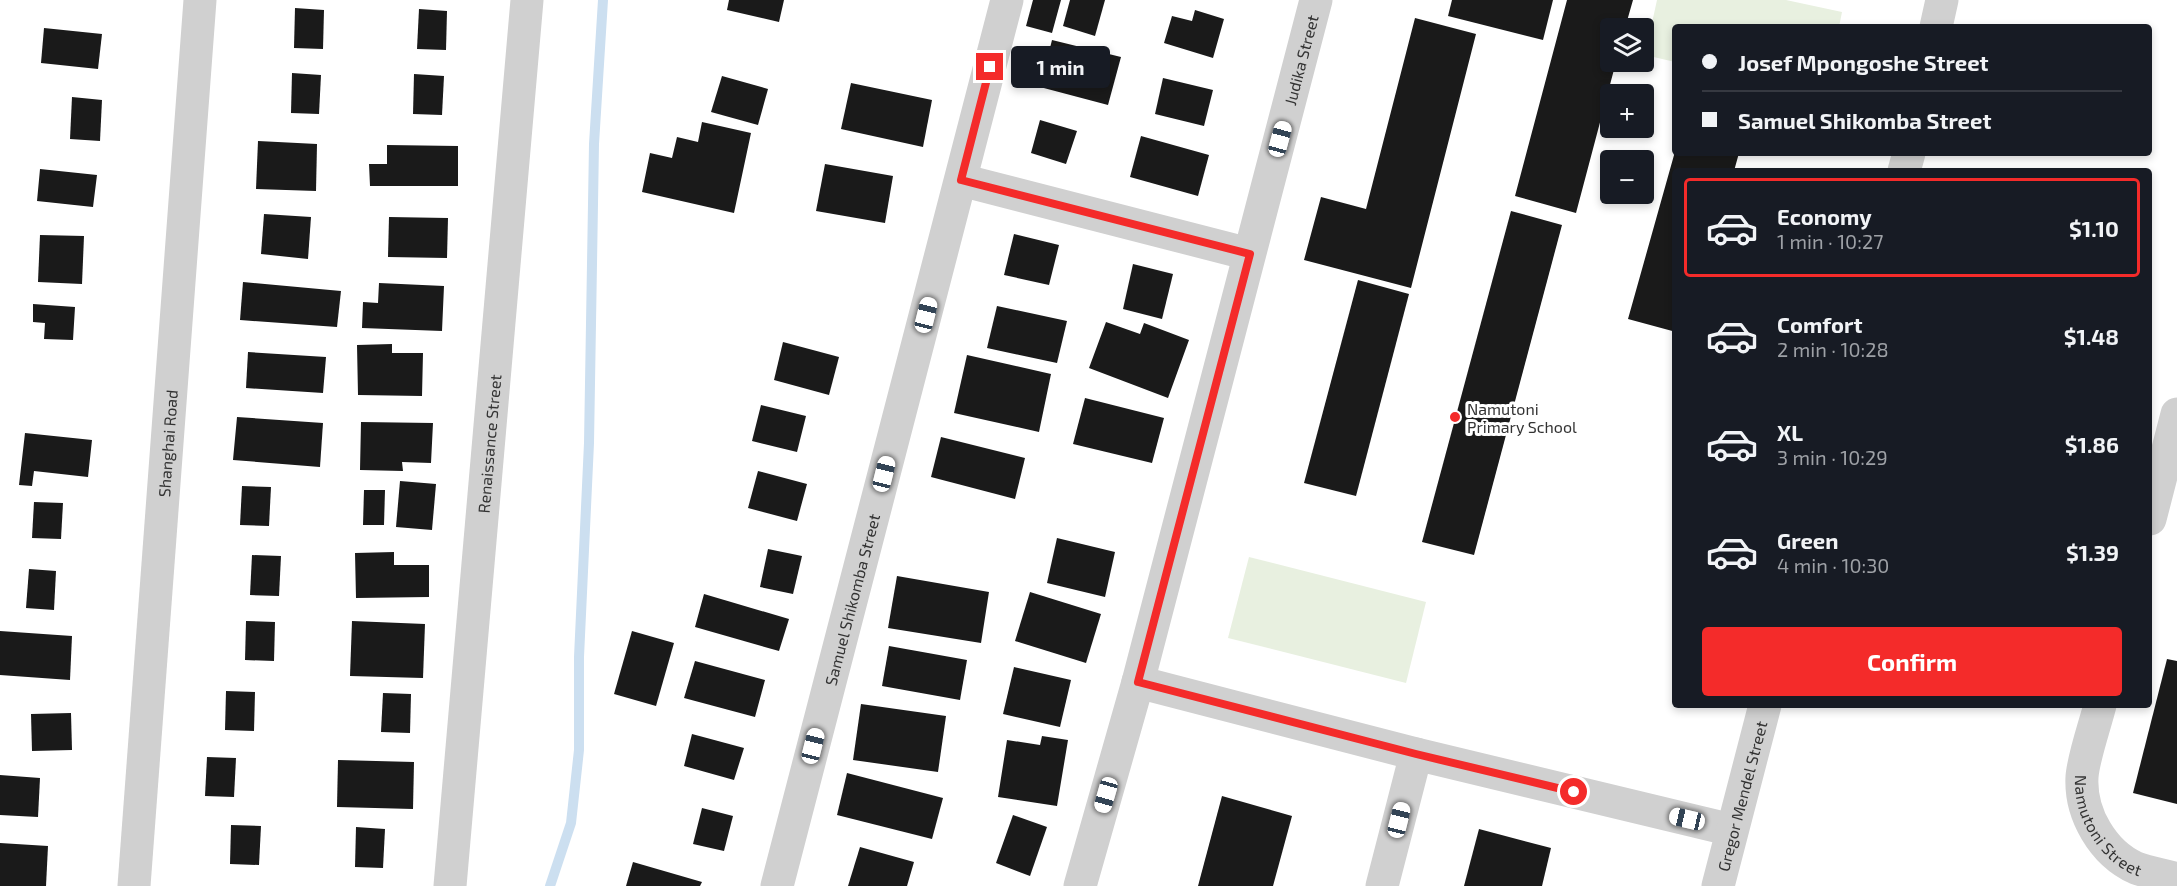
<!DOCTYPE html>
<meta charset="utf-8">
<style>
:root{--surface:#171b24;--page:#242831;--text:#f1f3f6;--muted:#9ea1a6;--line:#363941;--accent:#f42b2a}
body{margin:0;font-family:"Exo 2",sans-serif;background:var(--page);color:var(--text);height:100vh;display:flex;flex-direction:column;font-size:22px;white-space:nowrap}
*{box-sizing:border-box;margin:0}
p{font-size:20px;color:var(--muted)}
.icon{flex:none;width:33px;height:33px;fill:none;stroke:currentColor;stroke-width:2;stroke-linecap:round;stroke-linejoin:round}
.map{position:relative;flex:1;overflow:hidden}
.panel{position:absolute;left:1672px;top:168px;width:480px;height:540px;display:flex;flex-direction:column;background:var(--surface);border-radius:6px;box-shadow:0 3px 9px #0003}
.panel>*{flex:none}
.banner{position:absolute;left:1672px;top:24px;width:480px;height:132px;border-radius:6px;box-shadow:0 3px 9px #0003;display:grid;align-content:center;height:132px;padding:0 30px;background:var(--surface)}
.fabs{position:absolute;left:1600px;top:18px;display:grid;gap:12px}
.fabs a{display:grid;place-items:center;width:54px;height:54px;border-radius:6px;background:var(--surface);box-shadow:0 3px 9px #0003;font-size:30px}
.end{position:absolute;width:27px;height:27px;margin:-14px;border:8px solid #f42b2a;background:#fff;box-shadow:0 0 0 3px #fff}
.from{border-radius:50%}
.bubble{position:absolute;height:42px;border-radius:6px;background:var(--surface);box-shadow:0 3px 9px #0003;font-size:20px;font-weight:700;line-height:42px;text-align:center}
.car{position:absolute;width:18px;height:36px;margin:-18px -9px;border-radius:8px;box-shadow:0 0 4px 2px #0007;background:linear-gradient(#fff 24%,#345 0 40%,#fff 0 76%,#345 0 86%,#fff 0)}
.banner b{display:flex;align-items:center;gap:21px;height:57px;font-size:22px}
.banner b+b{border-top:2px solid var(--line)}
.banner i{width:15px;height:15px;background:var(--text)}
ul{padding:10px 0 0;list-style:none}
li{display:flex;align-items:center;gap:18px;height:99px;margin:0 12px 9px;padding:0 18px;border:3px solid transparent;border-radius:6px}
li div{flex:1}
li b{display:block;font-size:22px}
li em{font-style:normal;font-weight:700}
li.selected{border-color:var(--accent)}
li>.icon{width:54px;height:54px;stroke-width:1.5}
.button{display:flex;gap:12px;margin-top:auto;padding:12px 30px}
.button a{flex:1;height:69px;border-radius:6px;background:var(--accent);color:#fff;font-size:24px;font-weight:700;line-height:69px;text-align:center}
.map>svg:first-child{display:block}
.green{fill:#e8f0e0}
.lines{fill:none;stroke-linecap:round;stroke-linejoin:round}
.stream{stroke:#ccdff0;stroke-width:10}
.building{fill:#1a1a1a}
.minor{stroke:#d0d0d0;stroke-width:33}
.route{stroke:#f42b2a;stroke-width:8}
.poi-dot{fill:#f42b2a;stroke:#fff;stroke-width:2}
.labels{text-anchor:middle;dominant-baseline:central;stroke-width:6;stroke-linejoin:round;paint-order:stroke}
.street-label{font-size:16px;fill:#333;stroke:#fff}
.poi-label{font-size:16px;fill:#333;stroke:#fff;text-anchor:start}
</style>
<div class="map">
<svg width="2177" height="886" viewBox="0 0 2177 886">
<rect width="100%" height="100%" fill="#fff"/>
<g class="green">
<polygon points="1657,0 1786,0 1842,12 1839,27 1676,27 1675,62 1645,55"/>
<polygon points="1249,557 1426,602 1406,683 1228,638"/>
</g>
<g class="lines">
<polyline class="stream" points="550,886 571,823 579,750 579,657 589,443 594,144 603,0"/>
</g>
<g class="building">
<polygon points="729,0 784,0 779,22 727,10"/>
<polygon points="1033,0 1061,0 1052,33 1026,26"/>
<polygon points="1070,0 1105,0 1095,36 1063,26"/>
<polygon points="1452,0 1553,0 1543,40 1448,16"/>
<polygon points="1567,0 1633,0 1625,28 1611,28 1611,62 1616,62 1576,213 1515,196"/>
<polygon points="295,8 324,10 323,49 294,48"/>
<polygon points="419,9 447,11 446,50 417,49"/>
<polygon points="1195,10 1224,19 1213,58 1164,43 1172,16 1192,21"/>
<polygon points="1415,18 1476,34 1411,288 1304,260 1321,197 1366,209"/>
<polygon points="44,28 102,34 98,69 41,63"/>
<polygon points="1052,40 1121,57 1108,105 1040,87"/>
<polygon points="292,73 321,75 319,114 291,113"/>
<polygon points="414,74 444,76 442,115 413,114"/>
<polygon points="722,76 768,89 758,125 711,112"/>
<polygon points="1163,78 1213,90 1204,126 1155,114"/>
<polygon points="851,83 932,100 923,147 841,129"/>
<polygon points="72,97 102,100 100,141 70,139"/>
<polygon points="1040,120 1077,131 1066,164 1031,153"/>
<polygon points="702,122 751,133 734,213 642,192 650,153 672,158 677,137 698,142"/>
<polygon points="1141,136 1209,155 1198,196 1130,177"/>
<polygon points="258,141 317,144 316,191 256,189"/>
<polygon points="387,145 458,146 458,186 370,186 369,164 387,164"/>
<polygon points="1676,148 1676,153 1739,153 1734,171 1676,171 1676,332 1628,319"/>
<polygon points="825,164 893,176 885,223 816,211"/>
<polygon points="40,169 97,175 93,207 37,201"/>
<polygon points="1511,211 1562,225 1474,555 1422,542"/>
<polygon points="264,214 311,217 308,259 261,254"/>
<polygon points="389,217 448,218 447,258 388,257"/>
<polygon points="1014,234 1059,245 1049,285 1004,275"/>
<polygon points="40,235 84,236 82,284 38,282"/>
<polygon points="1133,264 1173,274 1162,319 1123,309"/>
<polygon points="1358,280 1409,294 1356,496 1304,483"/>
<polygon points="243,282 341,291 337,327 240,320"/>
<polygon points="379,283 444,286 442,331 362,328 363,302 378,303"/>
<polygon points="33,304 75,307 73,340 44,339 45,323 33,322"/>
<polygon points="997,306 1067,321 1057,363 987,348"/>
<polygon points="1106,322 1140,334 1144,323 1189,340 1168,398 1089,368"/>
<polygon points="783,342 839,357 829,395 774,380"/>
<polygon points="392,344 392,353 423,353 422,396 358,395 357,345"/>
<polygon points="248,352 326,357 323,393 246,388"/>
<polygon points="967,355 1051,374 1039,432 954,413"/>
<polygon points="1085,398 1164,418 1152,463 1073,444"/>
<polygon points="761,405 806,416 797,452 752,441"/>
<polygon points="237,417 323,423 320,467 233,460"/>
<polygon points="361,422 433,423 431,463 402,462 403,471 360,470"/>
<polygon points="25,433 92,440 88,477 34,471 32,486 19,485"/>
<polygon points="941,437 1025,458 1015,499 931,477"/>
<polygon points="758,471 807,484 797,521 748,508"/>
<polygon points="400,481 436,484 432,530 396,527"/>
<polygon points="242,486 271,487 269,526 240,525"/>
<polygon points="364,490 385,490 384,525 363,525"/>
<polygon points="34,502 63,503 61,539 32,538"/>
<polygon points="1057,538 1115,552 1105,597 1047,583"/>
<polygon points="768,549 802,556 793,594 760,587"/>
<polygon points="394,552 394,565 429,565 429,597 356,598 355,553"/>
<polygon points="252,555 281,556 279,596 250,595"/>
<polygon points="29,569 56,571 54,610 26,608"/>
<polygon points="897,576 989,592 981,643 888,628"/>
<polygon points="1030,592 1101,614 1086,663 1015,641"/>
<polygon points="704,594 789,619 779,651 695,627"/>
<polygon points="246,621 275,622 274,661 245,660"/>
<polygon points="352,621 425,624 423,678 350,676"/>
<polygon points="0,631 72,636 70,680 0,675"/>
<polygon points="632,631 674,643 656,706 614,694"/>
<polygon points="889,646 967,660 960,700 882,686"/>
<polygon points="2167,659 2177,661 2177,804 2133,793"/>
<polygon points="695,661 765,680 755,717 684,698"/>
<polygon points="1014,667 1071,680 1060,727 1003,714"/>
<polygon points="226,691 255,692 254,731 225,730"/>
<polygon points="383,693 411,694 410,733 381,732"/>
<polygon points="861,704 946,716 938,772 853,760"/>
<polygon points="71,713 72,750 32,751 31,714"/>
<polygon points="692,734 744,748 734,780 684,766"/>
<polygon points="1042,736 1068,740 1057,806 998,797 1007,740 1040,745"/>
<polygon points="207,757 236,758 234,797 205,796"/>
<polygon points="338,760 414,762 413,809 337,807"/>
<polygon points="847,773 943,798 932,839 837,815"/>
<polygon points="0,775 40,778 38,817 0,815"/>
<polygon points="1222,796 1292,816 1273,886 1198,886"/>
<polygon points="702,808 733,816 724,851 693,844"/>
<polygon points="1013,815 1047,827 1030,876 996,863"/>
<polygon points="231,825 261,826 259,865 230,864"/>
<polygon points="356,827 385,829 383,868 355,867"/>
<polygon points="1479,829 1551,848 1542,886 1464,886"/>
<polygon points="0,843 48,846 46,886 0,886"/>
<polygon points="860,847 914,862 907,886 848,886"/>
<polygon points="633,862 702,882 700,886 626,886"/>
</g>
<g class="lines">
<g class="minor">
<polyline points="1936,27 1942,0"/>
<polyline points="1904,171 1909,153"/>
<polyline points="961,180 1249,254"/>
<polyline points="2150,519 2177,414"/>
<polyline points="1138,682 1416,754 1732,830"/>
<path id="s1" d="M2100,705c-5,20 -17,54 -18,72 -2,37 21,76 54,91 13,5 28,7 41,11"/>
<path id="s2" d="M134,886l66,-886"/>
<path id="s3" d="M450,886l77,-886"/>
<path id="s4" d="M777,886l230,-886"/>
<path id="s5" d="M1080,886l58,-204 178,-682"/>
<polyline points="1382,886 1416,754"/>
<path id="s6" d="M1718,886l47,-181"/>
</g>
</g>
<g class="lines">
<polyline class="route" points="990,67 961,180 1250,254 1138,682 1416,754 1574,792"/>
</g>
<circle class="poi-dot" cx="1455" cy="417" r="6"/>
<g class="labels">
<g class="street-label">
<text stroke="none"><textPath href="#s5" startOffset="855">Judika Street</textPath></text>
<text stroke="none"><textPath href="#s2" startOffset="444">Shanghai Road</textPath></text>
<text stroke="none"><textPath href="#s3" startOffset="444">Renaissance Street</textPath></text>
<text stroke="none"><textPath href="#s4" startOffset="296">Samuel Shikomba Street</textPath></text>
<text stroke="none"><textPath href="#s6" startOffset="93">Gregor Mendel Street</textPath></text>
<text stroke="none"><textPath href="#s1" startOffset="132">Namutoni Street</textPath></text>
</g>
<g class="poi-label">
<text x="1467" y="408">Namutoni<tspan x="1467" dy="18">Primary School</tspan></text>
</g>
</g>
</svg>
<div class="fabs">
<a><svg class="icon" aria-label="layers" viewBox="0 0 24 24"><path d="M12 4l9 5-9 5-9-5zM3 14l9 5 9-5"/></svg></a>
<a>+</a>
<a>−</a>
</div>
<i class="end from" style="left:1574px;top:792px"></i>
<i class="end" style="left:990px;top:67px"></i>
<div class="bubble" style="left:1011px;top:46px;width:99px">1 min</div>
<i class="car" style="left:1280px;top:139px;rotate:15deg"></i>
<i class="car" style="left:926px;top:315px;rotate:14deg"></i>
<i class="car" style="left:884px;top:474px;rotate:14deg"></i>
<i class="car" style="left:813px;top:746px;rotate:14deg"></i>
<i class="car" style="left:1106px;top:795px;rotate:196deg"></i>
<i class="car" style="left:1687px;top:819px;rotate:283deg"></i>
<i class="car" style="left:1399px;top:820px;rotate:14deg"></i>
<div class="banner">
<b><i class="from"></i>Josef Mpongoshe Street</b>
<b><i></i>Samuel Shikomba Street</b>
</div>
<section class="panel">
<ul>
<li class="selected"><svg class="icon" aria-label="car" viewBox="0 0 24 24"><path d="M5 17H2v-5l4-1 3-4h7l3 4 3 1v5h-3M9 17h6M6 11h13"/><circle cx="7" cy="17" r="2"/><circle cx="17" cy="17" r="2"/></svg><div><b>Economy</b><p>1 min · 10:27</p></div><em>$1.10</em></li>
<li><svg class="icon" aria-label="car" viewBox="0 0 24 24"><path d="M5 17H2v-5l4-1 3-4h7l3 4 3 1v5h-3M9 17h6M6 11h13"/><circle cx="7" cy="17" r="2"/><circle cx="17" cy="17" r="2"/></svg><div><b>Comfort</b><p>2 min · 10:28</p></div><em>$1.48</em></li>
<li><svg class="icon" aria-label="car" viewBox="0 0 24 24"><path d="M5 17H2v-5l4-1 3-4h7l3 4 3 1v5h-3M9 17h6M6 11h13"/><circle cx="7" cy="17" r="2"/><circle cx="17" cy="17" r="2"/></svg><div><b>XL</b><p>3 min · 10:29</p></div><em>$1.86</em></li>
<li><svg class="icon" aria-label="car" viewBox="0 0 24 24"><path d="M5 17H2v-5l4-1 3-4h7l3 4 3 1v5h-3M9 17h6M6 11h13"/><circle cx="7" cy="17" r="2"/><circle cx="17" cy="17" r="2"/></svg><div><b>Green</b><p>4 min · 10:30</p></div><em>$1.39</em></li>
</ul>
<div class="button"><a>Confirm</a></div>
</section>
</div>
